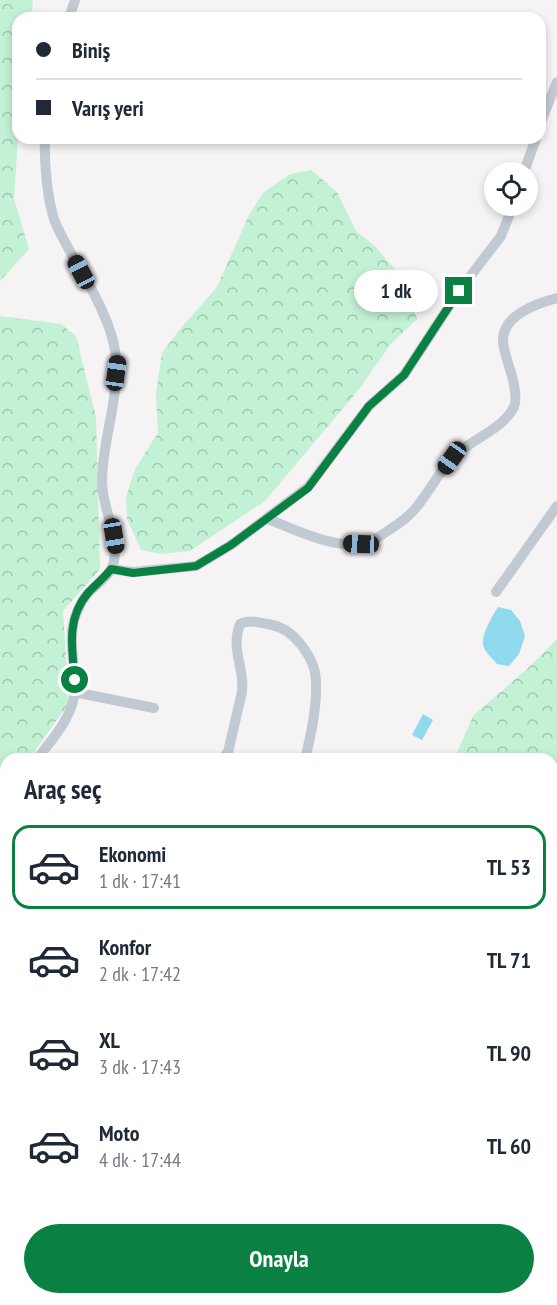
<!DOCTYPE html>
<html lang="tr">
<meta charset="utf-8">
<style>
:root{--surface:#fff;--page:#f2f2f3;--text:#1f2937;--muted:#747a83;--line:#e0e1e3;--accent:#0b8043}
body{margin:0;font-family:"PT Sans Narrow",sans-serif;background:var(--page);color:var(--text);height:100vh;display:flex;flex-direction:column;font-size:22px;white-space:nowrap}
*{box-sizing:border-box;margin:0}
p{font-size:20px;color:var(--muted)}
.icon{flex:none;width:33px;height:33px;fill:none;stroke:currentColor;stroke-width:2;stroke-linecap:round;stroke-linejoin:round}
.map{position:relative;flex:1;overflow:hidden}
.panel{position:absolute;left:0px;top:753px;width:558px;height:552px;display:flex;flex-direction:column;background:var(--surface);border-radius:18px 18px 0 0;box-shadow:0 3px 9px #0003}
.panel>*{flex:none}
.hud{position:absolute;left:12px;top:12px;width:534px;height:132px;border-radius:18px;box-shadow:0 3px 9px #0003;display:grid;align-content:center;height:132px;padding:0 24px;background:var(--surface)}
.controls{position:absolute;left:484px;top:162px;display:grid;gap:12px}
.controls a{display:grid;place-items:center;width:54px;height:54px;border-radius:50%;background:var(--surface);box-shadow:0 3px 9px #0003;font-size:30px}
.end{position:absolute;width:27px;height:27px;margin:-14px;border:8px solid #0b8043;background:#fff;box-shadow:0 0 0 3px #fff}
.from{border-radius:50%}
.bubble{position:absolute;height:42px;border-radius:21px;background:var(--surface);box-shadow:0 3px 9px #0003;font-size:20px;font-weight:700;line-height:42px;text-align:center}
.car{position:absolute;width:18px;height:36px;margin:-18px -9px;border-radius:8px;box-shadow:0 0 4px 2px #0007;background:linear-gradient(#222 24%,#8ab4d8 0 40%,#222 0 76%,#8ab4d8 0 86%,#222 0)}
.hud b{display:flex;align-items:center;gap:21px;height:57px;font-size:22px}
.hud b+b{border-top:2px solid var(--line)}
.hud i{width:15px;height:15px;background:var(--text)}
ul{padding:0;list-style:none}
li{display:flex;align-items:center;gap:18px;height:84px;margin:0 12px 9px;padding:0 12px;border:3px solid transparent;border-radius:18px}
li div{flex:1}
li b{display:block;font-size:22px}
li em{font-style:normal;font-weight:700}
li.on{border-color:var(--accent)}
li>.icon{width:54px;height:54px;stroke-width:1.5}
h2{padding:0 24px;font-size:27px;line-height:72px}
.cta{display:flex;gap:12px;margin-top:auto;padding:12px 24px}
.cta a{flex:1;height:69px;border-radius:36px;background:var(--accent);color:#fff;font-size:24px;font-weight:700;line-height:69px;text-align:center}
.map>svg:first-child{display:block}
.forest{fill:url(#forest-crowns)}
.water{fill:#90daee}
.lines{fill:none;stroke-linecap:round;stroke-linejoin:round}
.minor{stroke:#c1cad2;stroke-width:10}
.tertiary{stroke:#c1cad2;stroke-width:12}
.route{stroke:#0b8043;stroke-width:8}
</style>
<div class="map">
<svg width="557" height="1305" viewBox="0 0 557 1305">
<defs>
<pattern id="forest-crowns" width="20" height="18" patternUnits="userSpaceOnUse" patternTransform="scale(1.5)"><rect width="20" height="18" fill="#c3f1d5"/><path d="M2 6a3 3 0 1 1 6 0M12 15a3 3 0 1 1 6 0" fill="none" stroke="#a0c6b0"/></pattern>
</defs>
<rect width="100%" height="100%" fill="#f5f3f3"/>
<g class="forest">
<polygon points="0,0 33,0 31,18 18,18 18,138 14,199 29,249 0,281"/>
<polygon points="311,170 337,192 356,231 376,247 401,277 417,319 390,345 360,388 265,501 190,551 161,554 141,550 127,519 126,497 135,469 158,433 156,394 162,353 181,328 217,287 249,215 263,193 290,174"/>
<polygon points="0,316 61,324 76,336 96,417 100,569 63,611 69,703 29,759 6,759 6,792 0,800"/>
<polygon points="557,639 557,866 552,871 552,759 454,759 473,716 528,668"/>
<polygon points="552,902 557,919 557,1005 552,1010"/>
<polygon points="6,965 6,1016 0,1012 0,974"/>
<polygon points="557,1081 557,1305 444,1305 437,1299 552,1299 552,1086"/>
<polygon points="145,1299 280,1299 275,1305 143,1305"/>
</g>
<g class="water">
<path d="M498,607l13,3 9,11 5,15 -6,18 -10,12 -12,-2c-4,-5 -10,-10 -13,-16 -5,-11 8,-31 14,-41z"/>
<polygon points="423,714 433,720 422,740 412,735"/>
</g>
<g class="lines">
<g class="minor">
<polyline points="69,18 75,0"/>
<polyline points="540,124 557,82"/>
<polyline points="524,172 536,138"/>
<path d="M268,519c28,11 72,33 101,23 8,-3 16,-9 23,-14 11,-7 20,-14 27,-24 11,-14 20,-31 32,-45 16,-18 52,-29 63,-52 3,-7 1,-15 0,-22 -2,-14 -11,-32 -11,-45 0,-25 35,-37 54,-42"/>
<polyline points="111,569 133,572 196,566 231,545 308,487 369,406 404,375 459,291 501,236 513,206"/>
<polyline points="496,592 557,506"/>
<polyline points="74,692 154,708"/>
<path d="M37,759c14,-18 33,-39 37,-62 4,-29 -9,-58 3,-85 3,-7 7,-15 12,-20 9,-9 23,-17 25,-31 5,-28 -12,-52 -12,-80 0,-47 24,-97 10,-144 -9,-31 -28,-61 -44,-89 -4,-9 -11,-19 -14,-29 -7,-22 -10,-58 -9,-81"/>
<path d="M222,759l6,-7 14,-60c3,-25 -12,-42 -2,-68 10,-5 22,-1 32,1 22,4 43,33 44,55 1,24 -5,56 -11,79"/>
<polyline points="0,776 6,775"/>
<polyline points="0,811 6,802"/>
<polyline points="0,834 6,834"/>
<polyline points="0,1093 6,1089"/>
<polyline points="124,1305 128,1299"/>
<polyline points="388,1305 392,1299"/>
</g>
<g class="tertiary">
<polyline points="552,1055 557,1049"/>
<polyline points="303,1305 308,1299"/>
</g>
</g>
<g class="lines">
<path class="route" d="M75,680c-3,-30 -9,-62 13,-87 7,-8 16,-15 23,-24l22,4 63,-7 35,-21 77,-57 61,-82 35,-31 55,-84"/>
</g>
</svg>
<div class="controls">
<a><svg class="icon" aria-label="locate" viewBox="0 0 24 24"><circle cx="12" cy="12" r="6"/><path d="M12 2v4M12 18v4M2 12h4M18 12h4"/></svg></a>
</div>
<i class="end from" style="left:75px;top:680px"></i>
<i class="end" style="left:459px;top:291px"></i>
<div class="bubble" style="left:354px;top:270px;width:84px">1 dk</div>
<i class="car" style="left:81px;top:272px;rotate:332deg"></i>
<i class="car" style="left:116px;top:373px;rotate:8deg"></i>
<i class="car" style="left:452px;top:458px;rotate:215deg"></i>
<i class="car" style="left:114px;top:536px;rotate:171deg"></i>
<i class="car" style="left:361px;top:544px;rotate:272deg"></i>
<div class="hud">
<b><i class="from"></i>Biniş</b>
<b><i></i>Varış yeri</b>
</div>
<section class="panel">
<h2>Araç seç</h2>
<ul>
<li class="on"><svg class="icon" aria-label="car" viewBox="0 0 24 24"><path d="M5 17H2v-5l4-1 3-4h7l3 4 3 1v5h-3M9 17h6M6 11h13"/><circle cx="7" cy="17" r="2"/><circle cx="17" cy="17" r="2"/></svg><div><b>Ekonomi</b><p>1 dk · 17:41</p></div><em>TL 53</em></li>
<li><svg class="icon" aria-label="car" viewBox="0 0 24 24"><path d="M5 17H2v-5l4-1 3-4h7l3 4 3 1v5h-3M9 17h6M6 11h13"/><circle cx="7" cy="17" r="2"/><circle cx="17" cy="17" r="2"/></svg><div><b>Konfor</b><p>2 dk · 17:42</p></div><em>TL 71</em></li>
<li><svg class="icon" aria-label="car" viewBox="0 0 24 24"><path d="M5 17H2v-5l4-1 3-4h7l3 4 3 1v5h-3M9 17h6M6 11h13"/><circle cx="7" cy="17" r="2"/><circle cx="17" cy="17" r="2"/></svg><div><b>XL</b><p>3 dk · 17:43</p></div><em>TL 90</em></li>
<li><svg class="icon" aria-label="car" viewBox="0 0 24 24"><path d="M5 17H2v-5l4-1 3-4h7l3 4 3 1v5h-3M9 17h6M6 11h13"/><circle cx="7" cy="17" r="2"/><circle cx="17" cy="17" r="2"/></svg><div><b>Moto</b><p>4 dk · 17:44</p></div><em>TL 60</em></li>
</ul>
<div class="cta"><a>Onayla</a></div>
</section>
</div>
